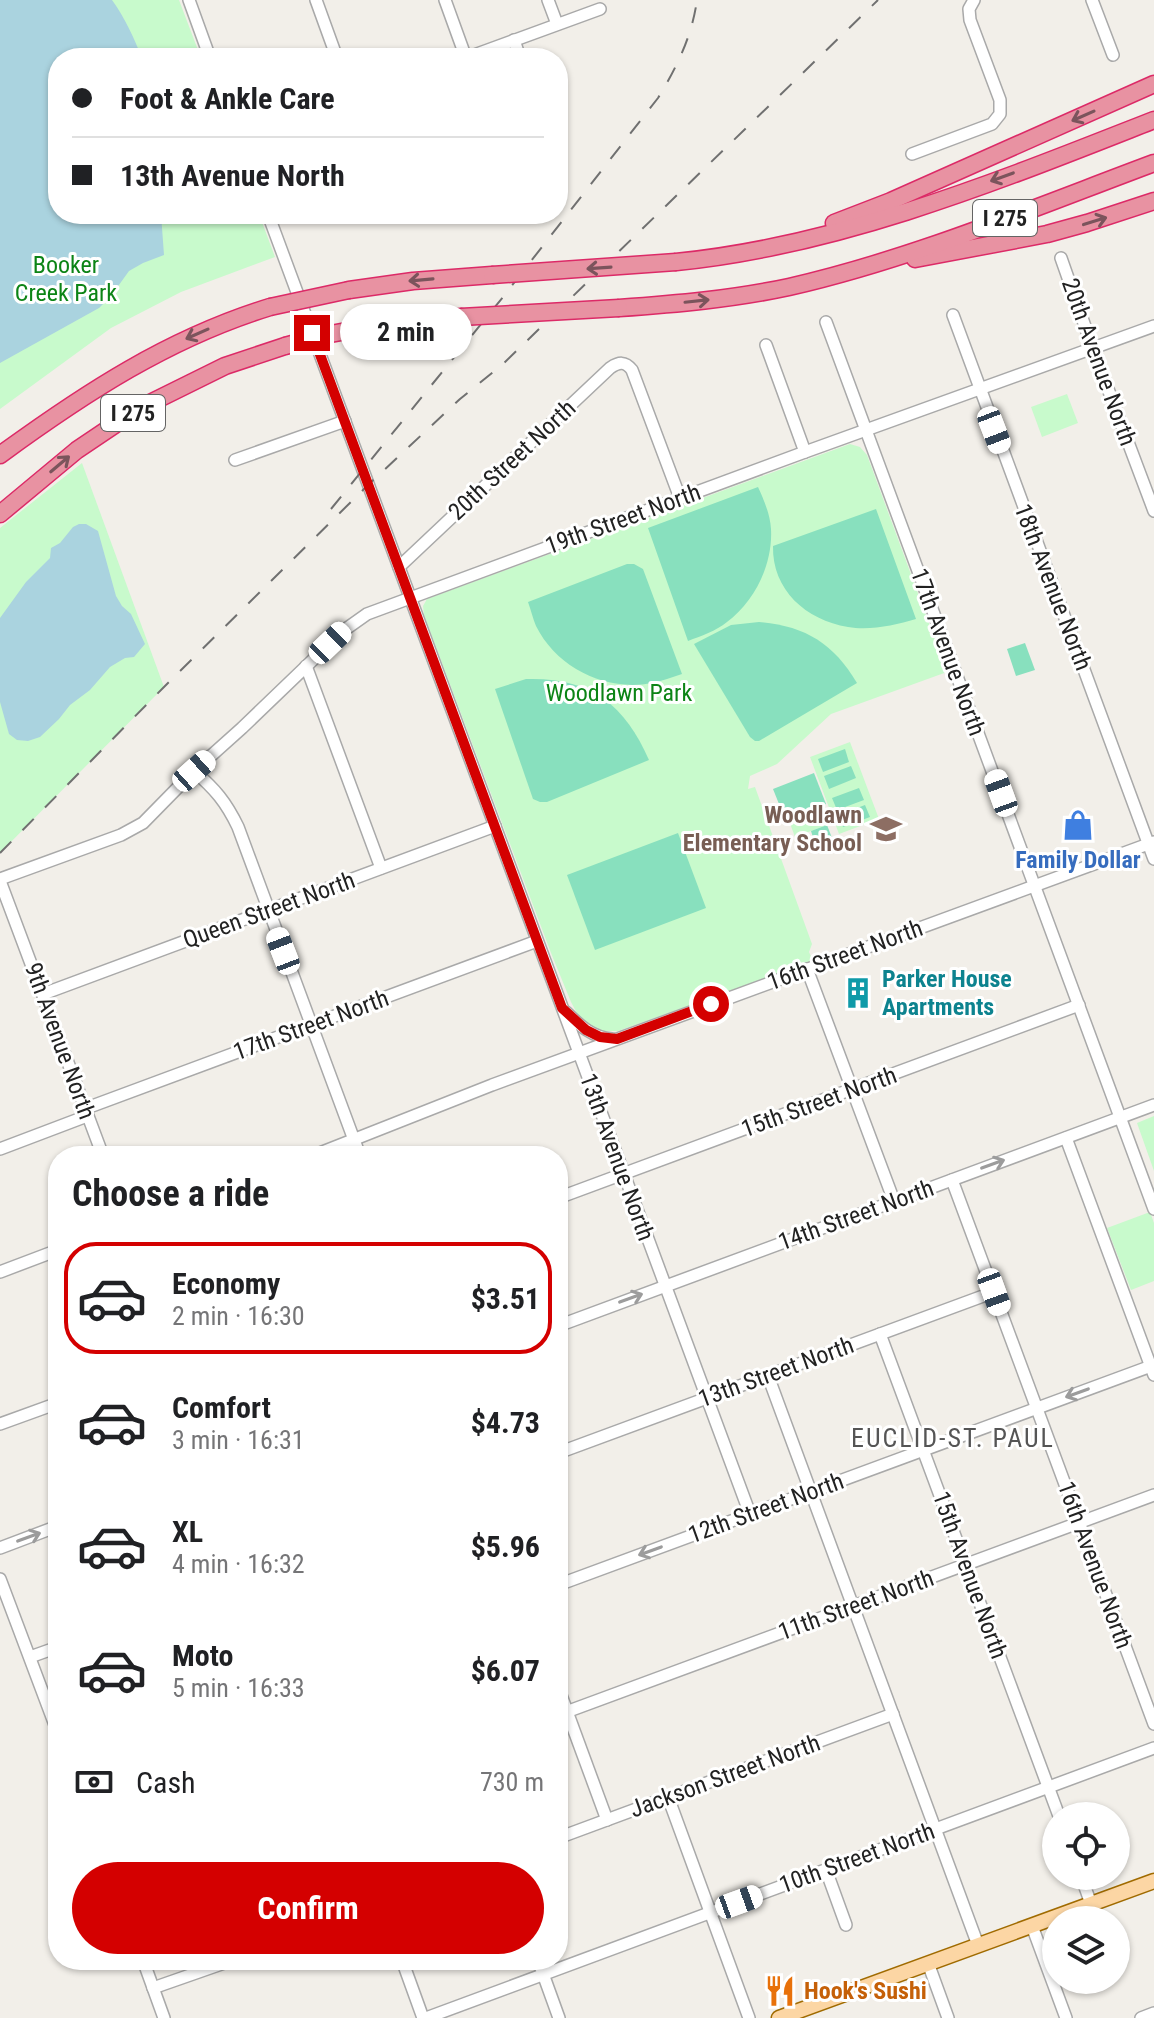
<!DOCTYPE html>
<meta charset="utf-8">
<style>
:root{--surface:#fff;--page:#f2f2f2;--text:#202124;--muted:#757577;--line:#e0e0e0;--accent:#d40000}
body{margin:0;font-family:"Roboto Condensed",sans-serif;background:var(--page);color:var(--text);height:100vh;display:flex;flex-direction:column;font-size:30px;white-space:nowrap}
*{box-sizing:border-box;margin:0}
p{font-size:26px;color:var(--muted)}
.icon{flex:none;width:44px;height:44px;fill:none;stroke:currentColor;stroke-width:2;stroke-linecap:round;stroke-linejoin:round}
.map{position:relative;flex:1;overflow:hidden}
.drawer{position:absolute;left:48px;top:1146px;width:520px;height:824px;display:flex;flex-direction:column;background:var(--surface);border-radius:32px;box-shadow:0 2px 6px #0004}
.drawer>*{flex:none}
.top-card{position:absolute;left:48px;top:48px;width:520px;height:176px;border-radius:32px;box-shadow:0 2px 6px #0004;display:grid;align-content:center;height:176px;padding:0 24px;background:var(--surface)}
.tools{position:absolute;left:1042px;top:1802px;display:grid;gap:16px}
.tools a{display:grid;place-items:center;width:88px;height:88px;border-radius:50%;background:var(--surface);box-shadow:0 2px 6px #0004;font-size:40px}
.end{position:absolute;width:36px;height:36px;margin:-18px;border:10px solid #d40000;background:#fff;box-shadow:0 0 0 4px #fff}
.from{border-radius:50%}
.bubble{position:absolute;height:56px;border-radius:28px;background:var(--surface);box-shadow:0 2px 6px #0004;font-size:26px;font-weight:700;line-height:56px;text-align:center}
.car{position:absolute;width:24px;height:48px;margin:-24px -12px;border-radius:10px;box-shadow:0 0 6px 2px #0007;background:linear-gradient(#fff 24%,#345 0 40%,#fff 0 76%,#345 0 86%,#fff 0)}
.top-card b{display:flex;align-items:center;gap:28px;height:76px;font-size:30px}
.top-card b+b{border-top:2px solid var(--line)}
.top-card i{width:20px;height:20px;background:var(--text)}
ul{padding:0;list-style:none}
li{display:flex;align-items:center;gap:24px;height:112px;margin:0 16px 12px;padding:0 8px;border:4px solid transparent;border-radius:32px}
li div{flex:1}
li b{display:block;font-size:30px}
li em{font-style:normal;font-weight:700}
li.on{border-color:var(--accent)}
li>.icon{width:72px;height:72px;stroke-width:1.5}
h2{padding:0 24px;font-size:36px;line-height:96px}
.pay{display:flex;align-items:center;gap:20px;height:88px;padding:0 24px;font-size:30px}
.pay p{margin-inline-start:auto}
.primary-button{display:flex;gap:16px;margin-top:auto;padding:16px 24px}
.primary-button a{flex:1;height:92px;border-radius:48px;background:var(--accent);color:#fff;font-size:32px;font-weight:700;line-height:92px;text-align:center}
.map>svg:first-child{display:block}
.park{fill:#c8facc}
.pitch{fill:#88e0be}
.water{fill:#aad3df}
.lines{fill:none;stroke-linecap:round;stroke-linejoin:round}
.minor-casing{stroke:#a9a9a9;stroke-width:14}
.major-casing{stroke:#a06b00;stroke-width:17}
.highway-casing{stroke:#dc2a67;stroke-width:19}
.minor{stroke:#fff;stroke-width:11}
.major{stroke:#fcd6a4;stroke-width:14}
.highway{stroke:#e892a2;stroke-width:16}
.rail{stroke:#707070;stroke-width:2;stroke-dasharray:16 16;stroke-linecap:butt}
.highway-bridge-casing{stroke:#dc2a67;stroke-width:19;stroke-linecap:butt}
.highway-bridge{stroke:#e892a2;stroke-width:16}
.oneway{stroke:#7b545c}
.oneway2{stroke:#9c9c9c}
.route{stroke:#d40000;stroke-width:10}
.labels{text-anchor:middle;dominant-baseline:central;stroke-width:6;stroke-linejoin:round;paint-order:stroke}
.shield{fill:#fff;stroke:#646464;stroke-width:2}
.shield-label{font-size:22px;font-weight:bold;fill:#222}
.park-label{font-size:24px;fill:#0c8416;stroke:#fff}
.street-label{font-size:24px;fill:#222;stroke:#fff}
.education-label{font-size:24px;font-weight:bold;fill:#785e54;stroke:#fff;text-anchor:end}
.shop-label{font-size:24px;font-weight:bold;fill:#366cbe;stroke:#fff}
.culture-label{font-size:24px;font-weight:bold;fill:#0d838f;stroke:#fff;text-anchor:start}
.food-label{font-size:24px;font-weight:bold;fill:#c56008;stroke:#fff;text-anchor:start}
.neighbourhood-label{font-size:26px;letter-spacing:2px;fill:#555;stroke:#fff}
</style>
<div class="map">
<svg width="1154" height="2018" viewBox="0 0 1154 2018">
<rect width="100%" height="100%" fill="#f2efe9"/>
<g class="park">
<polygon points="0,0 179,0 201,58 58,58 58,214 259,214 275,257 181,292 111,328 0,409"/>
<polygon points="1067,394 1078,423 1042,437 1031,407"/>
<polygon points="850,444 860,447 867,455 947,672 831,714 777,764 750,776 748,789 755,787 812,944 809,952 813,961 618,1031 598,1031 580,1019 571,1002 551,953 424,615 423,606 427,599"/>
<polygon points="82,463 164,687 0,853 0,528"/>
<polygon points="850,742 879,819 839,834 810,757"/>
<polygon points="820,806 827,825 795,837 788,818"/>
<polygon points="1154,1116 1154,1171 1137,1123"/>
<polygon points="1150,1212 1154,1223 1154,1281 1131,1290 1107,1228"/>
</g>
<g class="pitch">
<path d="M758,487c6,13 12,27 13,42 2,35 -16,72 -44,93 -11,9 -26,14 -39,19l-40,-113z"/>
<path d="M876,509l40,110c-21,6 -46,12 -68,8 -42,-7 -76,-37 -75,-81z"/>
<path d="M627,564h7l9,5 39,105c-10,3 -20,7 -30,9 -46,9 -95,-15 -116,-57 -3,-7 -5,-16 -8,-24z"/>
<path d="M759,622c46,4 74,21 98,61l-98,58h-4l-5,-4 -56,-93 37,-19z"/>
<polygon points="1025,643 1035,670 1016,676 1007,649"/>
<path d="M526,679c63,-2 98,24 123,81l-102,42h-7l-7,-3 -38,-110z"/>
<polygon points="845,749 849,762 823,772 818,759"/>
<polygon points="851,766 856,778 829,789 824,776"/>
<polygon points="814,773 826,804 785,819 773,789"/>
<polygon points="859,788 864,800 837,810 832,798"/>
<polygon points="865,805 870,817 843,827 839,815"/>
<polygon points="827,825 832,838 815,844 811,831"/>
<polygon points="678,833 706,908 595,950 567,875"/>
</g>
<g class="water">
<path d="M0,0h112c13,18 22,38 30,58h-84v156h103l3,41 -21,8 -14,8 -18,25 -12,12 -99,55z"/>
<polygon points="79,524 86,524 98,531 116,596 122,606 131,614 145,644 134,657 125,658 110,667 90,690 70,705 59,719 40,737 28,741 17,740 9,734 0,702 0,618 26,582 50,558 51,548 60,543 73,527"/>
</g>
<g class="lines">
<defs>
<g id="minor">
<polyline points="189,0 210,58"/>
<polyline points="316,0 337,58"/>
<polyline points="445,0 466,58"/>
<polyline points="548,0 557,24"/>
<polyline points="1092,0 1113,55"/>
<polyline points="514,40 520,58"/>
<polyline points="466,58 600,9"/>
<polyline points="912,154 992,124 1000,114 1000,100 970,20 969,9 974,0"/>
<polyline points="268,214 750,1514"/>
<polyline points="1061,258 1093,349 1154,511"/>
<polyline points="953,315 1154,859"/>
<polyline points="826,322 1154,1209"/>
<polyline points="766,345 805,452"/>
<polyline points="235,460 345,421"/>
<path d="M399,567l211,-199c9,-6 15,-7 22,2l48,128"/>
<polyline points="306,666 381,868"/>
<path d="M194,771c21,18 32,31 44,56l122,329"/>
<polyline points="0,879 121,835 143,823 194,771 242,728 343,631 367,614 805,452 1154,326"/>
<polyline points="0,881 103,1156"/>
<polyline points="807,969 894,1201"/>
<polyline points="43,994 495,826"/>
<path d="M566,1012c14,14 26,25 46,27"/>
<polyline points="84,1109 537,941"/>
<polyline points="1066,1138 1154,1375"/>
<polyline points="0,1149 87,1116"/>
<polyline points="312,1156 492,1085 1154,842"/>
<polyline points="952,1180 1154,1724"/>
<polyline points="558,1198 1079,1005"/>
<polyline points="0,1272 58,1250"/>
<polyline points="558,1326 1154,1105"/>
<polyline points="880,1334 1059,1816"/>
<polyline points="768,1376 978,1945"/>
<polyline points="0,1424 58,1403"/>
<polyline points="558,1453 994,1292"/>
<polyline points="0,1548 58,1526"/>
<polyline points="0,1579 58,1733"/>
<polyline points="558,1585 1154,1365"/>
<polyline points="30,1657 58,1647"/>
<polyline points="558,1687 607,1820"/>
<polyline points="558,1715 1154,1495"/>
<polyline points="668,1797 749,2018"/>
<polyline points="558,1838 893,1714"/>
<polyline points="826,1870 846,1925"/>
<polyline points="1081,1876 1091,1904"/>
<polyline points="1032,1926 1066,2018"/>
<polyline points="143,1960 164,2018"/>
<polyline points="402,1960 423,2018"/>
<polyline points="538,1960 559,2018"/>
<polyline points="928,1963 948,2018"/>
<polyline points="153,1988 233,1960"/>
<polyline points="426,2018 1154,1748"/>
<polyline points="1141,2018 1154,2013"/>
</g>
<polyline id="major" points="779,2018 1154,1881"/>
<g id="highway">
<polyline points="834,223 891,201 1154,84"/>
<polyline points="915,259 1047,234 1087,223 1154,201"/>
<path d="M676,262c164,-16 325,-82 478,-142"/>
<polyline points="349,290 413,281 492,275"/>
<path d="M619,308c57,-4 114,-9 170,-21 123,-28 247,-80 365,-124"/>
<polyline points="363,328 461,317"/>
<path d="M0,455c85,-62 169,-117 270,-148"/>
<polyline points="0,514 77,450 138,409 225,366 285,346"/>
</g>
</defs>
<use href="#minor" class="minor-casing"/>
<use href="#major" class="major-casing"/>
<use href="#highway" class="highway-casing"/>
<use href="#minor" class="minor"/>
<use href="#major" class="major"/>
<use href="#highway" class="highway"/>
<g class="rail">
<path d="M331,509l172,-212 155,-199c19,-31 34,-62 39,-98"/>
<polyline points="0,853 164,687 368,485 460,399 503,364 878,0"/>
</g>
<defs>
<g id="highway-bridge">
<polyline points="492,275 676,262"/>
<polyline points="270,307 349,290"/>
<polyline points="461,317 619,308"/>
<polyline points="285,346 325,335 363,328"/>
</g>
</defs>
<use href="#highway-bridge" class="highway-bridge-casing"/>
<use href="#highway-bridge" class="highway-bridge"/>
</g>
<defs><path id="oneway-shaft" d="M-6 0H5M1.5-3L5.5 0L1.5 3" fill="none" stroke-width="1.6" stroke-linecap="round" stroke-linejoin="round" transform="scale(2)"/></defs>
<g class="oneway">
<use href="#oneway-shaft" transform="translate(1083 116) rotate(156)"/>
<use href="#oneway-shaft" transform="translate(1002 177) rotate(160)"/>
<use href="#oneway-shaft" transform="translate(1095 221) rotate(-17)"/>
<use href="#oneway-shaft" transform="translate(599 268) rotate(176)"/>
<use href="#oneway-shaft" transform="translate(421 280) rotate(175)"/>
<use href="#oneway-shaft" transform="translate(697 301) rotate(-6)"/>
<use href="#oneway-shaft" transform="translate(197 334) rotate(156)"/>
<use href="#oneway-shaft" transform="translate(60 464) rotate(-40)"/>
</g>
<g class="oneway2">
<use href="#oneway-shaft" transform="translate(993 1164) rotate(-20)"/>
<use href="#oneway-shaft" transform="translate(631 1298) rotate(-20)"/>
<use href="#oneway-shaft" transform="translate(1077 1393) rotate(160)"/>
<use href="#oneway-shaft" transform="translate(29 1537) rotate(-20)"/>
<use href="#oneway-shaft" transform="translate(650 1551) rotate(160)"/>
</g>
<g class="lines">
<polyline class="route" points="312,333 562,1008 586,1030 600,1037 617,1039 711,1004"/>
</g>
<defs>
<symbol id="shop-bare" viewBox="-9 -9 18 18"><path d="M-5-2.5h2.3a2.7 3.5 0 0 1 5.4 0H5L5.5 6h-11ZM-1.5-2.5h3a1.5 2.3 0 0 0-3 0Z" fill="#3f7fe0" stroke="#fff" stroke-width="2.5" paint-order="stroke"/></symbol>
<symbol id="school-bare" viewBox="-9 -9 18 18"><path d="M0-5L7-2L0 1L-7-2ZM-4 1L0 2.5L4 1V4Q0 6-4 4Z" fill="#8d6e63" stroke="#fff" stroke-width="2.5" paint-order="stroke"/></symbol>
<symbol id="building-bare" viewBox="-9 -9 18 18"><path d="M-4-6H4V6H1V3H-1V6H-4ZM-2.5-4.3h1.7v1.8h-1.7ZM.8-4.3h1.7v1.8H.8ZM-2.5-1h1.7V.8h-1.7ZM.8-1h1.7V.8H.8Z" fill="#0f9aa8" stroke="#fff" stroke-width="2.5" paint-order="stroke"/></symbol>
<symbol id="restaurant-bare" viewBox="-9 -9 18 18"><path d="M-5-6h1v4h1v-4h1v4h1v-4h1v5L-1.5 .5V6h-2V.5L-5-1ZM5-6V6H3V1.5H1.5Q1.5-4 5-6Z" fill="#e8710a" stroke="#fff" stroke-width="2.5" paint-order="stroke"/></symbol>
</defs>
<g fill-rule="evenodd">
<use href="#shop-bare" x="1056" y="803" width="44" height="44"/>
<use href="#school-bare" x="864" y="807" width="44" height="44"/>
<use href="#building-bare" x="836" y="971" width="44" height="44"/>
<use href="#restaurant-bare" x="758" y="1969" width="44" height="44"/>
</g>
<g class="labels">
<g class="shield">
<rect x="973" y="200" width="64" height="36" rx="6"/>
<rect x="101" y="395" width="64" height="36" rx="6"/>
</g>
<g class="shield-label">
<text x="1005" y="218">I 275</text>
<text x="133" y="413">I 275</text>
</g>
<g class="park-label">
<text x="66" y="265">Booker<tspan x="66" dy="28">Creek Park</tspan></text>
<text x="619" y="693">Woodlawn Park</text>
</g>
<g class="street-label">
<text transform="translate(1099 362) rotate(70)">20th Avenue North</text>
<text transform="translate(512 460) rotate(-43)">20th Street North</text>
<text transform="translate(623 519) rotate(-20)">19th Street North</text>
<text transform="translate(1053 587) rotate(69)">18th Avenue North</text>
<text transform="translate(948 652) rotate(70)">17th Avenue North</text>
<text transform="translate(269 910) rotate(-20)">Queen Street North</text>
<text transform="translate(845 955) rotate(-20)">16th Street North</text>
<text transform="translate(311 1025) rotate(-20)">17th Street North</text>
<text transform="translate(60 1041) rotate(70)">9th Avenue North</text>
<text transform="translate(819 1102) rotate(-20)">15th Street North</text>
<text transform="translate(617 1157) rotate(70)">13th Avenue North</text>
<text transform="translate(856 1215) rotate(-20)">14th Street North</text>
<text transform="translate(776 1372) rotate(-20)">13th Street North</text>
<text transform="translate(766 1508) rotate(-20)">12th Street North</text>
<text transform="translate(1095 1565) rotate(70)">16th Avenue North</text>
<text transform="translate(970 1575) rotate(70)">15th Avenue North</text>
<text transform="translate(856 1605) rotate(-20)">11th Street North</text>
<text transform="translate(725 1776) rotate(-20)">Jackson Street North</text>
<text transform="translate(857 1858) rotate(-20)">10th Street North</text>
</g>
<g class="education-label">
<text x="862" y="815">Woodlawn<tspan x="862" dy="28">Elementary School</tspan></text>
</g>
<g class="shop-label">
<text x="1078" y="860">Family Dollar</text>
</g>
<g class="culture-label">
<text x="882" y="979">Parker House<tspan x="882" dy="28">Apartments</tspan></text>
</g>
<g class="food-label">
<text x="804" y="1991">Hook's Sushi</text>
</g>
<g class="neighbourhood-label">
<text x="953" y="1438">EUCLID-ST. PAUL</text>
</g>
</g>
</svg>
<div class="tools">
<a><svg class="icon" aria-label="locate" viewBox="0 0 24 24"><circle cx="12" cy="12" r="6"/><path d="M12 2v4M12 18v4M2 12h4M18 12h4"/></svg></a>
<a><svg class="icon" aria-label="layers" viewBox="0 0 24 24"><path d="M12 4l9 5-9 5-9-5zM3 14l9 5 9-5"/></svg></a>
</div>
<i class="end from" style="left:711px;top:1004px"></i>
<i class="end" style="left:312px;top:333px"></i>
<div class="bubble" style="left:340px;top:304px;width:132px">2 min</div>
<i class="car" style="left:994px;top:430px;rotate:159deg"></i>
<i class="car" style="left:330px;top:643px;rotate:46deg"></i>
<i class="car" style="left:194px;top:771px;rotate:48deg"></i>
<i class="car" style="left:1001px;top:793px;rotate:340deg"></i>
<i class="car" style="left:283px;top:951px;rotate:339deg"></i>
<i class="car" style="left:994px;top:1292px;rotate:160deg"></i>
<i class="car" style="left:739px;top:1902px;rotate:70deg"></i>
<div class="top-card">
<b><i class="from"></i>Foot &amp; Ankle Care</b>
<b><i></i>13th Avenue North</b>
</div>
<section class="drawer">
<h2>Choose a ride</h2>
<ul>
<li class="on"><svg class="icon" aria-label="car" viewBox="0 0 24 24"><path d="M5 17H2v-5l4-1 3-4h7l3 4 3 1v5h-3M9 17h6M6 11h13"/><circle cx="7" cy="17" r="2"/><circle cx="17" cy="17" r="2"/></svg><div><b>Economy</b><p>2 min · 16:30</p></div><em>$3.51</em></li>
<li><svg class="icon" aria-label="car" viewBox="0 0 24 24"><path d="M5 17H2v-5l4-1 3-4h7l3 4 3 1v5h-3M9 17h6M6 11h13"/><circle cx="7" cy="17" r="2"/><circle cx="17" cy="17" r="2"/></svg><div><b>Comfort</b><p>3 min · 16:31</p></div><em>$4.73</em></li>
<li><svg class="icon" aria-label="car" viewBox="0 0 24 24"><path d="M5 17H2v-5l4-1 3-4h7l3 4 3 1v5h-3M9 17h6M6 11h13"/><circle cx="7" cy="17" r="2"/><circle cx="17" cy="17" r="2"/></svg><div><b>XL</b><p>4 min · 16:32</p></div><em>$5.96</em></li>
<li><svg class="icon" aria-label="car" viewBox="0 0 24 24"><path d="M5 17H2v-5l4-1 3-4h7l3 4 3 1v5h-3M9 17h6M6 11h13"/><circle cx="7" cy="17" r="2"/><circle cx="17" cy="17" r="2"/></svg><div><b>Moto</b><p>5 min · 16:33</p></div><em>$6.07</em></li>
</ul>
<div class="pay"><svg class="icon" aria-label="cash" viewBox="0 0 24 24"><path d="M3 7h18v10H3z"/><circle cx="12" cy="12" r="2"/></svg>Cash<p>730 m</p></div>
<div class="primary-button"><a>Confirm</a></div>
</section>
</div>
